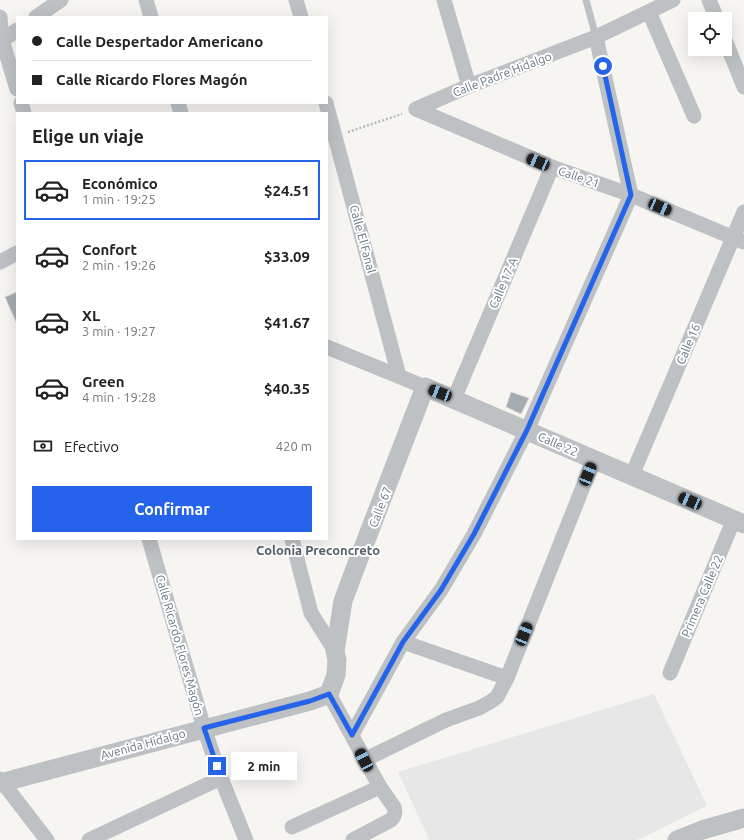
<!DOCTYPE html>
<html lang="es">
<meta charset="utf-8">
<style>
:root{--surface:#fff;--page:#f2f2f2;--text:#222;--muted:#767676;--line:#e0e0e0;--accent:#2563eb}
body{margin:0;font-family:Ubuntu,sans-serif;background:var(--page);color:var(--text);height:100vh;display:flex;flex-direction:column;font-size:15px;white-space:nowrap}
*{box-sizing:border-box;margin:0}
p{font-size:13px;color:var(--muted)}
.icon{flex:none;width:22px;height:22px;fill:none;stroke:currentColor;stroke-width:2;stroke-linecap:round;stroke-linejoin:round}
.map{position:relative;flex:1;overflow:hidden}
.details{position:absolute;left:16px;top:112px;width:312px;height:428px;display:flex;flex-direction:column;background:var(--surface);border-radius:0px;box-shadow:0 4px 16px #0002}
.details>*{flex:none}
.banner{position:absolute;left:16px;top:16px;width:312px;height:88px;border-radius:0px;box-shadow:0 4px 16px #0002;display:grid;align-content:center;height:88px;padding:0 16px;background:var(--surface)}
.controls{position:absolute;left:688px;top:12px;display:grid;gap:8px}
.controls a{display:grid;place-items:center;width:44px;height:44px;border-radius:0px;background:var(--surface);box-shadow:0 4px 16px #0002;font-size:20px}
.end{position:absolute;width:18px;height:18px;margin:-9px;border:5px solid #2563eb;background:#fff;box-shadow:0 0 0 2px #fff}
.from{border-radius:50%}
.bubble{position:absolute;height:28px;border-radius:0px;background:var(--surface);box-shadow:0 4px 16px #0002;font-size:13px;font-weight:700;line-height:28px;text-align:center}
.car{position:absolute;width:12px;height:24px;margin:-12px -6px;border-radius:5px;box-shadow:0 0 3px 1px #0007;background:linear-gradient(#222 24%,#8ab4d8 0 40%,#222 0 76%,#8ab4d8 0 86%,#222 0)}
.banner b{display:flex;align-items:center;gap:14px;height:38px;font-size:15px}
.banner b+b{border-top:1px solid var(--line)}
.banner i{width:10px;height:10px;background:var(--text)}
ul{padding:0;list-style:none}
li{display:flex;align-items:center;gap:12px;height:60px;margin:0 8px 6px;padding:0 8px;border:2px solid transparent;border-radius:0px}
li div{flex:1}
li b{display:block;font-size:15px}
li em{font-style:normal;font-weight:700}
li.current{border-color:var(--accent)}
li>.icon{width:36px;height:36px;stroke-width:1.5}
h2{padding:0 16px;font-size:18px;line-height:48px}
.pay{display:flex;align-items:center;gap:10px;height:44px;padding:0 16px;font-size:15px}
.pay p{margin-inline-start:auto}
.primary-button{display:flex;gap:8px;margin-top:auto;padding:8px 16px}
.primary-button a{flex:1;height:46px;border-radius:0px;background:var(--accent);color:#fff;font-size:16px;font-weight:700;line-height:46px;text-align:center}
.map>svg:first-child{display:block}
.built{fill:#e6e7e6}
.building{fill:#a5acb1;stroke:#d7d7d5}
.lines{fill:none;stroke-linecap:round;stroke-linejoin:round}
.path{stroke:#b7babc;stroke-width:2.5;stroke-dasharray:2 2;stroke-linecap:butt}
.service{stroke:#bdc1c4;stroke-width:7}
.minor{stroke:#bdc1c4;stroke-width:15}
.tertiary{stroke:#bdc1c4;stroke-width:19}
.route{stroke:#2563eb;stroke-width:5}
.labels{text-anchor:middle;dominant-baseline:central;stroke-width:4;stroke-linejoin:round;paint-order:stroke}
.street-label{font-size:12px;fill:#677781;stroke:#fff}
.neighbourhood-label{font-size:13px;font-weight:bold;fill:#545f67;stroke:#fff}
</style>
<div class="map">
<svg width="744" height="840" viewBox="0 0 744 840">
<rect width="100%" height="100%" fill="#f6f5f2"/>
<polygon class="built" points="654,694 707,806 637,840 426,840 429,839 398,772"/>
<g class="building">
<polygon points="17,292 17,324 5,297"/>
<polygon points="511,392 529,398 521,414 506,407"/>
</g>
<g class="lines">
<polyline class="path" points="348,132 402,114"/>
<polyline class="service" points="586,0 596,37"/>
<g class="minor">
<polyline points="146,0 151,17"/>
<polyline points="296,0 301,17"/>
<polyline points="444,0 469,86"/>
<polyline points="709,0 717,19"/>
<polyline points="649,12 694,116"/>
<polyline points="0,17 2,40 17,89"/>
<polyline points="36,17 61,0"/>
<polyline points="725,40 744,87"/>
<polyline points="0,42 17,30"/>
<polyline points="21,103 24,113"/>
<polyline points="178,103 181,113"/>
<polyline points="326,103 399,376"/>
<polyline points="416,109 552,167 631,195 744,242"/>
<polyline points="416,109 469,86 596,37 673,0"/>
<polyline points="0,262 17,253"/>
<polyline points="327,347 425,387"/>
<polyline points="454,399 552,167"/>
<polyline points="632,475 744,212"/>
<polyline points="149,539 204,728 221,778 246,840"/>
<polyline points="292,539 311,613 335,651"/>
<polyline points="403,642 507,678"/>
<polyline points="670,673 734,519"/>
<path d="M329,694l51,93 14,20c2,6 1,9 -3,13l-38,20"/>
<polyline points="352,735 403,642 441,590 474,534 527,430 631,195 596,37"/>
<polyline points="364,760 446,720 479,708 490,702 497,697 507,678 594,459"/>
<polyline points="0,779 47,840"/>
<polyline points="292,827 380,787"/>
<polyline points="89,840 221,778"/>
</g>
<g class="tertiary">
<polyline points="0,783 310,701 329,694 336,675 337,660 335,651 343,601 353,574 425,387 744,524"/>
<polyline points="677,840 702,830 744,818"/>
</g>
</g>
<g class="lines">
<polyline class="route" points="217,766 204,728 310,701 329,694 352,735 403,642 441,590 474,534 527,430 631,195 603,66"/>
</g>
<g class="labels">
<g class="street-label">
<text transform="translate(502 74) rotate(-21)">Calle Padre Hidalgo</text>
<text transform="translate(579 177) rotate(19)">Calle 21</text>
<text transform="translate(363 239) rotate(75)">Calle El Fanal</text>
<text transform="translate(503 283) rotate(-67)">Calle 17-A</text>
<text transform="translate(688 344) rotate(-67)">Calle 16</text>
<text transform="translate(558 444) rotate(24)">Calle 22</text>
<text transform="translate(380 507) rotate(-69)">Calle 67</text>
<text transform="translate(702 596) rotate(-67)">Primera Calle 22</text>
<text transform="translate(180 645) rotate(74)">Calle Ricardo Flores Magón</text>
<text transform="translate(143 744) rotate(-15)">Avenida Hidalgo</text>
</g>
<g class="neighbourhood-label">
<text x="318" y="550">Colonia Preconcreto</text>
</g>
</g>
</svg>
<div class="controls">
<a><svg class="icon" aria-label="locate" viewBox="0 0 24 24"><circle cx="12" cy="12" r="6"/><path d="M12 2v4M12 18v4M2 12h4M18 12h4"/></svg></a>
</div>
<i class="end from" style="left:603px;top:66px"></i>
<i class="end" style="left:217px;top:766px"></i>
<div class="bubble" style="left:231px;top:752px;width:66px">2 min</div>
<i class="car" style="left:538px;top:162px;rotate:293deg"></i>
<i class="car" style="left:660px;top:207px;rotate:113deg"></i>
<i class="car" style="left:440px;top:393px;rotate:291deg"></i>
<i class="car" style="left:588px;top:474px;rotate:22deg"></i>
<i class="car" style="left:690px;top:501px;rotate:293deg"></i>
<i class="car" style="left:524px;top:634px;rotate:22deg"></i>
<i class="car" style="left:364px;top:760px;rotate:333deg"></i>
<div class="banner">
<b><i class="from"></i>Calle Despertador Americano</b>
<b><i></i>Calle Ricardo Flores Magón</b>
</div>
<section class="details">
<h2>Elige un viaje</h2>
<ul>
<li class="current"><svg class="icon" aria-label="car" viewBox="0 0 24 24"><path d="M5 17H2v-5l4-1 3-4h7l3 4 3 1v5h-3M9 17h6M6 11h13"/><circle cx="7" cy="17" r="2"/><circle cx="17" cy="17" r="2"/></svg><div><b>Económico</b><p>1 min · 19:25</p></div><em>$24.51</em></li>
<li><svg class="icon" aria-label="car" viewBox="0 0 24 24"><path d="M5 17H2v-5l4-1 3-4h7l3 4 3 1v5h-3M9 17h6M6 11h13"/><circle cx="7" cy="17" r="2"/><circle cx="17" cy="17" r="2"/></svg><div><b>Confort</b><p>2 min · 19:26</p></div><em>$33.09</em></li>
<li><svg class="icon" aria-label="car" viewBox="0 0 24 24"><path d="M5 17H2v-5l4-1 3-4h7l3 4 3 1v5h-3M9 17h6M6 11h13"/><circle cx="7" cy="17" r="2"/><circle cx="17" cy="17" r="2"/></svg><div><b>XL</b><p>3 min · 19:27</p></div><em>$41.67</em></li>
<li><svg class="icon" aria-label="car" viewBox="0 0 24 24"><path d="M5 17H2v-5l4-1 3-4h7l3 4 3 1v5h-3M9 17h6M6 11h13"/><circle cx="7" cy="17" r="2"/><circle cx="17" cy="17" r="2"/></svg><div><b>Green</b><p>4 min · 19:28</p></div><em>$40.35</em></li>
</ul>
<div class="pay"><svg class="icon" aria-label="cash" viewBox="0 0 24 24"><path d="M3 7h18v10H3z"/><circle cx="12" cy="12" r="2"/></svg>Efectivo<p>420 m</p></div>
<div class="primary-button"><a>Confirmar</a></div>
</section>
</div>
